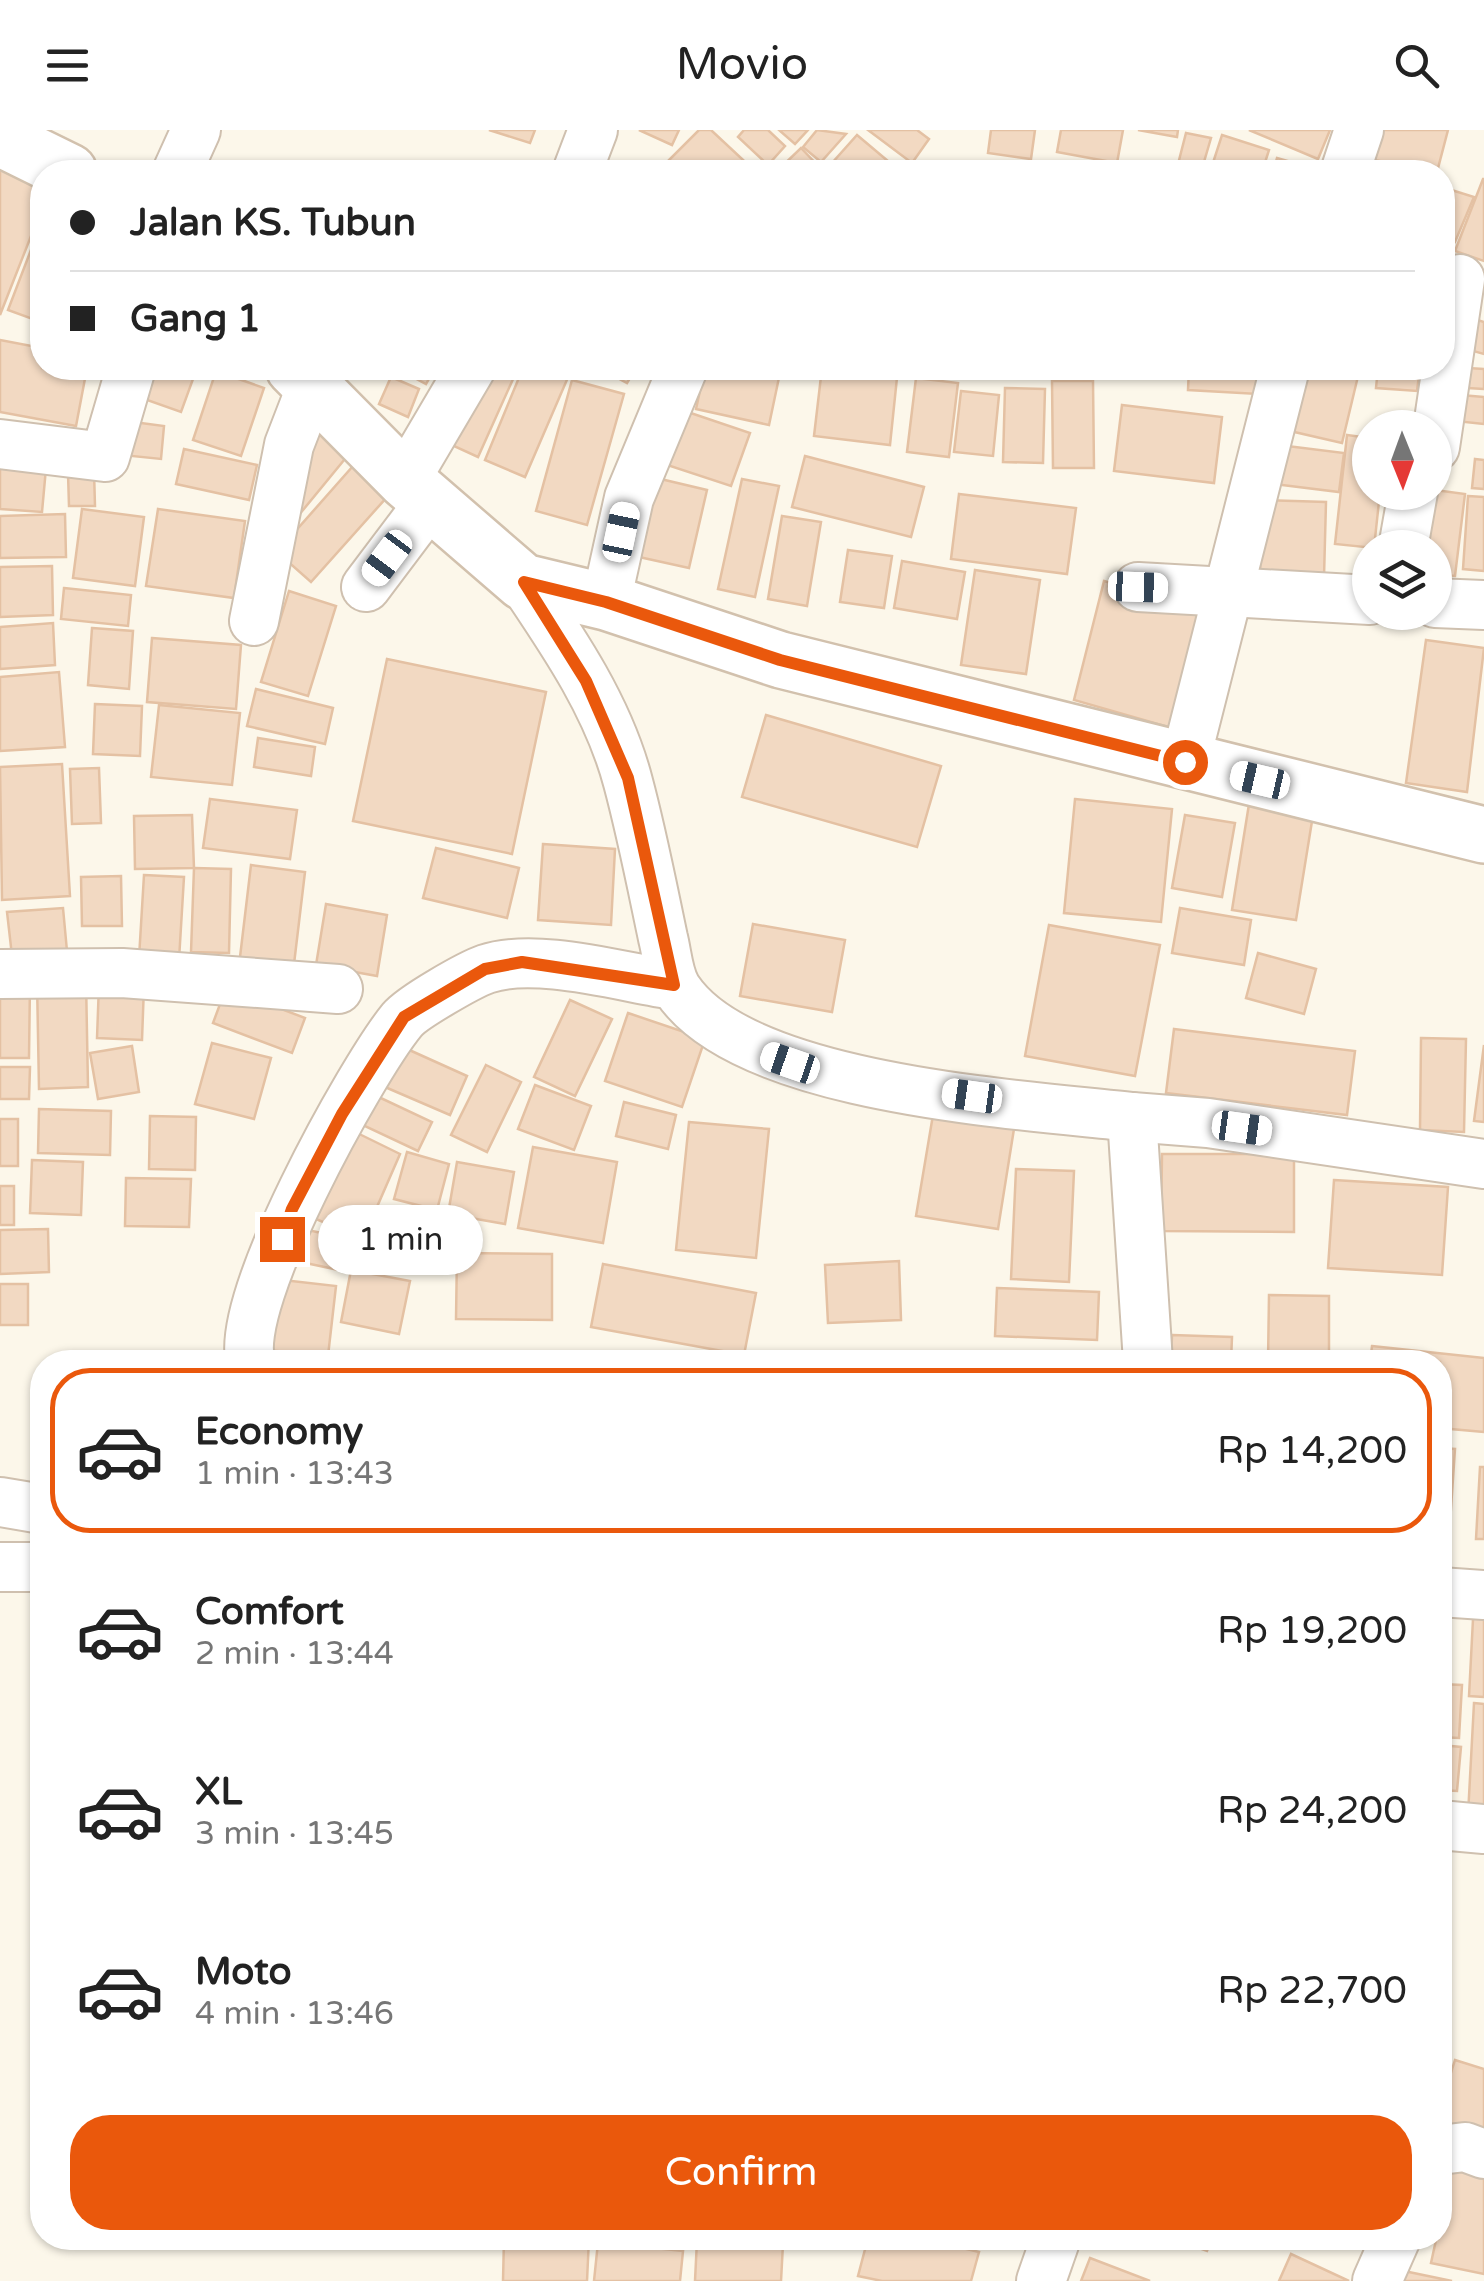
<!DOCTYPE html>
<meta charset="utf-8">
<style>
:root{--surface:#fff;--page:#f2f2f2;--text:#222;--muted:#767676;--line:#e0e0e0;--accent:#ea580c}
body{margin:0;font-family:"Varela Round",sans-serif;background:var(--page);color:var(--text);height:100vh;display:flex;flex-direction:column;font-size:38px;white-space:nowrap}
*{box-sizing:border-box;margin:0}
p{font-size:32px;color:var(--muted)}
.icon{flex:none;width:55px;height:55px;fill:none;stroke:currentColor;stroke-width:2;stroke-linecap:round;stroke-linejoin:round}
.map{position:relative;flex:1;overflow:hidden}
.panel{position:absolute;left:30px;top:1220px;width:1422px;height:900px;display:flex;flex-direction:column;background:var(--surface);border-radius:40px;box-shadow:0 2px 8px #0004}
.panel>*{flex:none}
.guide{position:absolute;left:30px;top:30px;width:1425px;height:220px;border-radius:40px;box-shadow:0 2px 8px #0004;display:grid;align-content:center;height:220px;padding:0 40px;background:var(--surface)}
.needle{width:65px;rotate:179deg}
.tools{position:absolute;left:1352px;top:280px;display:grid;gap:20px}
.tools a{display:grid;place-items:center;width:100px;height:100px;border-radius:50%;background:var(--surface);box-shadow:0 2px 8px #0004;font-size:50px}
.end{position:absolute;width:45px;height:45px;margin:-22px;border:12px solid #ea580c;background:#fff;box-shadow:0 0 0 5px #fff}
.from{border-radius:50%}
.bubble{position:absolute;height:70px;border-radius:35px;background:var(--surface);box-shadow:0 2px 8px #0004;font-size:32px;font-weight:600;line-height:70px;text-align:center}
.car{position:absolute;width:30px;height:60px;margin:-30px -15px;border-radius:12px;box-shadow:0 0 8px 2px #0007;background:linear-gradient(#fff 24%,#345 0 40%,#fff 0 76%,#345 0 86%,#fff 0)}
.guide b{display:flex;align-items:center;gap:35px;height:95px;font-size:38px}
.guide b+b{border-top:2px solid var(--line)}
.guide i{width:25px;height:25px;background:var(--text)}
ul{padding:18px 0 0;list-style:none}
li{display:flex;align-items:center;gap:30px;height:165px;margin:0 20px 15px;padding:0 20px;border:5px solid transparent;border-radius:40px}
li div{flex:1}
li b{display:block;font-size:38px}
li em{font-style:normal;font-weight:600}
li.active{border-color:var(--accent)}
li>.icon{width:90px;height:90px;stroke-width:1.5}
.cta{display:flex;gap:20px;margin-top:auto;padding:20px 40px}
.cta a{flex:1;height:115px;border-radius:40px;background:var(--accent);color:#fff;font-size:40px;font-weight:600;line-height:115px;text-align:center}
header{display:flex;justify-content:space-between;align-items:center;height:130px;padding:0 40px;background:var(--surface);font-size:45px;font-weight:600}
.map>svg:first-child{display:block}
.building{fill:#f2d9c2;stroke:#e4c1a3;stroke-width:2.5}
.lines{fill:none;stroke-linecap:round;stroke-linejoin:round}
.street-casing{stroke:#cfc0af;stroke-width:52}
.secondary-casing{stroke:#d2c1ad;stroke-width:60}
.street{stroke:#fff;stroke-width:48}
.secondary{stroke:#fff;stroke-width:55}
.route{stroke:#ea580c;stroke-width:12}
</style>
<header><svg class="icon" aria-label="menu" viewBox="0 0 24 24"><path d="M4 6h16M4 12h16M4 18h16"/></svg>Movio<svg class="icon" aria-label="search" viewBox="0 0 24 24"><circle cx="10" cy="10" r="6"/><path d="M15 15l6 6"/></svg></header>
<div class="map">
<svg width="1484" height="2151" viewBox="0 0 1484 2151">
<rect width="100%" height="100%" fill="#fcf7ea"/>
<g class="building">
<polygon points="489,0 535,0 530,13"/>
<polygon points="639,0 679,0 672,15"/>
<polygon points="699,0 711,0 756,42 657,42"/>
<polygon points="744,0 768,0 785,16 768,35 738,7"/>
<polygon points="779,0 808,0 795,14"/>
<polygon points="817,0 846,4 821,32 803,17"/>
<polygon points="868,0 917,0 929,9 912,33"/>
<polygon points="991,0 1035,0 1031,29 988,23"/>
<polygon points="1061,0 1123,0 1117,33 1057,22"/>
<polygon points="1138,0 1178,0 1177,7"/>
<polygon points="1249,0 1330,0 1318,29"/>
<polygon points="1381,0 1448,0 1437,42 1374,30"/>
<polygon points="1186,3 1211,8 1201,42 1176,42"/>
<polygon points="857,5 901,42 824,42"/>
<polygon points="1222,5 1269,20 1262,42 1210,42"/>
<polygon points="801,18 824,42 776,42"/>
<polygon points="1277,28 1316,39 1315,42 1273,42"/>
<polygon points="0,32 42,49 42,78 0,185"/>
<polygon points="1483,49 1484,49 1484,131 1455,121"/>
<polygon points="1442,57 1474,67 1455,112 1442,108"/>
<polygon points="42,91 42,179 38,191 8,180"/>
<polygon points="1468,187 1484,192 1484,224 1459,217"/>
<polygon points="0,210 42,218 42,238 87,238 76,296 0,282"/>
<polygon points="1452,237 1484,239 1484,259 1451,257"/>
<polygon points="143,238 197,238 181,282 133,265"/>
<polygon points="222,238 250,238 246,247"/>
<polygon points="396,238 435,238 426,254"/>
<polygon points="479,238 518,238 478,327 445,312"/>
<polygon points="523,238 572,238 525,347 485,330"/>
<polygon points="599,238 636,238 627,253"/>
<polygon points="705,238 781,238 769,295 696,279"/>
<polygon points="822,238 898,238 890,315 814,306"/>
<polygon points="915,238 966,238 967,244 916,246"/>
<polygon points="975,238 1006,238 1006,244 975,243"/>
<polygon points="1016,238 1061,238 1060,247 1015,245"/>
<polygon points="1135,238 1177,238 1177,243 1135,241"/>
<polygon points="1189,238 1260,238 1258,264 1188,260"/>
<polygon points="1291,238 1359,242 1342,313 1277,298"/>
<polygon points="1378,238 1420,238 1417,261 1376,258"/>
<polygon points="216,241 264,258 241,326 193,310"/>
<polygon points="391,247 419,259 408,287 379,274"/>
<polygon points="916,248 958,253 949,327 907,322"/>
<polygon points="572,250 624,264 587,395 536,381"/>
<polygon points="1052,251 1093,251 1094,338 1053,338"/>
<polygon points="1005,258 1045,259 1043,333 1003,332"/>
<polygon points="961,261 999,265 993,326 954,322"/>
<polygon points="1449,264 1484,267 1484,294 1446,290"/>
<polygon points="1122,275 1222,287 1214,353 1114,341"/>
<polygon points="670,276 750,303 731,356 652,330"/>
<polygon points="126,291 164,296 161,329 122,325"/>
<polygon points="321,301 349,324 294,391 281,371"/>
<polygon points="1347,305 1370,308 1370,362 1380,362 1374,418 1335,414"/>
<polygon points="1271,314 1344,323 1339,362 1266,353"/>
<polygon points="184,319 257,335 249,370 176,354"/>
<polygon points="0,322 47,327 42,382 0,379"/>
<polygon points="805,326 924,357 911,407 792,377"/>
<polygon points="1475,329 1484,330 1484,359 1472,358"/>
<polygon points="353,336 387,367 311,452 277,422"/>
<polygon points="94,341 95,376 69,376 68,343"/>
<polygon points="648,346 707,360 689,438 630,425"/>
<polygon points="742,349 779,356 755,467 718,459"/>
<polygon points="1435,360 1465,364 1455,446 1435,444 1435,418 1413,418"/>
<polygon points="959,364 1076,378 1067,444 951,429"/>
<polygon points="1468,366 1484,367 1484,441 1463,439"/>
<polygon points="1261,370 1326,372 1324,447 1260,446"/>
<polygon points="82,379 144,387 135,456 73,448"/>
<polygon points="158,379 245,391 234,468 146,456"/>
<polygon points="65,384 66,427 0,428 0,386"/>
<polygon points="782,386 821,392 807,476 768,469"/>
<polygon points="848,420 892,426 884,478 840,472"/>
<polygon points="902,431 965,442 957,489 894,478"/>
<polygon points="52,436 53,485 0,487 0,437"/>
<polygon points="975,440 1040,450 1026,544 961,535"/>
<polygon points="1104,451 1211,481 1182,601 1074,570"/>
<polygon points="64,458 131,465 128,496 61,489"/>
<polygon points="289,461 336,476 308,566 261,552"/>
<polygon points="53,493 55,535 0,539 0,497"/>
<polygon points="92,498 133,501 129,559 88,555"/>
<polygon points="152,508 241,515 236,579 147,572"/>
<polygon points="1426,510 1484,518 1467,662 1406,653"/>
<polygon points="387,529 546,562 512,724 353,691"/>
<polygon points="59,542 65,617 0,621 0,547"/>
<polygon points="256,559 333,578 325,614 247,596"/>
<polygon points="95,574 142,576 140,626 93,624"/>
<polygon points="159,575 240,583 232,655 151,647"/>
<polygon points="766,585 941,636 917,717 742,667"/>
<polygon points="258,608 315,617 311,646 254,637"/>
<polygon points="62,634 70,766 2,770 0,637"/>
<polygon points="99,638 101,693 72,694 70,639"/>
<polygon points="210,669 297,680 290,729 203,718"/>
<polygon points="1075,669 1172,679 1161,792 1064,783"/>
<polygon points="1249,674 1313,685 1296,790 1232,780"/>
<polygon points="192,685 194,738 135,739 134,686"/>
<polygon points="1185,685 1235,693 1222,767 1172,758"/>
<polygon points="543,714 615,719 611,795 538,790"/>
<polygon points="436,718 519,738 507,788 423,768"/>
<polygon points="251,735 305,742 294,834 240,827"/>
<polygon points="194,738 231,739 229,823 191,822"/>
<polygon points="144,745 184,747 179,830 139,828"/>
<polygon points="121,746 122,796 82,796 81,747"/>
<polygon points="326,774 387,785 377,846 316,835"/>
<polygon points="63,778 67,821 12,826 7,782"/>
<polygon points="1180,778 1251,790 1244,835 1172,823"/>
<polygon points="753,794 845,810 832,882 740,866"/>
<polygon points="1049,795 1160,815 1135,946 1025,926"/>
<polygon points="1258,823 1316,839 1304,884 1246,868"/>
<polygon points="86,850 88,957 39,959 37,851"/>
<polygon points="0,853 30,853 29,928 0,928"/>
<polygon points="99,854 144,856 142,910 97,908"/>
<polygon points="226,858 305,888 292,923 213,893"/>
<polygon points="570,870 612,889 575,966 534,947"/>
<polygon points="628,883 705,909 682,977 605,951"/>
<polygon points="1174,899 1355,921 1347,985 1166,963"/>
<polygon points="1421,908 1466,909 1464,1002 1420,1000"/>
<polygon points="212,913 271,928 254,989 195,974"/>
<polygon points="396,914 467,946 450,985 378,954"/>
<polygon points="1484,915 1484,992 1474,991"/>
<polygon points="132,916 139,962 98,969 90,923"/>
<polygon points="486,935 521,952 487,1022 451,1005"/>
<polygon points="0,937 30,937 29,969 0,969"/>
<polygon points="535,955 591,976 574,1020 518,999"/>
<polygon points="368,962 432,992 418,1021 354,991"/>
<polygon points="936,967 1017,980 998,1099 916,1086"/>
<polygon points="624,972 676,985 668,1019 616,1006"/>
<polygon points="39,979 111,981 110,1025 38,1023"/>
<polygon points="150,986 196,987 195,1040 149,1039"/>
<rect x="0" y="989" width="18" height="47"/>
<polygon points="689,992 769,999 756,1128 676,1120"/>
<polygon points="345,997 400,1024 363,1109 297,1081"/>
<polygon points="533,1017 617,1032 603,1113 518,1098"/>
<polygon points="407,1022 449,1034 437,1080 394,1069"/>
<polygon points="1162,1024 1294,1024 1294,1102 1161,1101"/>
<polygon points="32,1030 83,1032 81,1085 30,1083"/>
<polygon points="457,1032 514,1042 505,1094 448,1084"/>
<polygon points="1016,1039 1074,1041 1069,1152 1011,1149"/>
<polygon points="126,1048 191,1049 189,1097 125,1096"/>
<polygon points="1334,1050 1448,1057 1442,1145 1328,1138"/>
<rect x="0" y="1056" width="14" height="39"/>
<polygon points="379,1085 434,1093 427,1142 372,1134"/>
<polygon points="289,1096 354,1110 348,1142 282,1128"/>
<polygon points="48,1099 49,1142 0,1144 0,1100"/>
<polygon points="457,1123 552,1124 552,1190 456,1189"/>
<polygon points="899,1131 901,1190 828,1193 825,1135"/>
<polygon points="603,1134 756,1163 744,1225 591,1197"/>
<polygon points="351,1140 410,1151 399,1204 341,1192"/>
<polygon points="274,1149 336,1156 328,1226 266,1220"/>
<rect x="0" y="1154" width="28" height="41"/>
<polygon points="997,1158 1099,1162 1097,1210 995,1206"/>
<polygon points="1269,1165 1329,1166 1329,1232 1268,1232"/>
<polygon points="1172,1205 1232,1207 1231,1232 1171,1232"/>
<polygon points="1372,1216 1484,1228 1484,1302 1440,1298 1440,1232 1370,1232"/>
<polygon points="1072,1229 1072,1232 1014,1232"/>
<polygon points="1440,1318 1455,1319 1448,1423 1440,1422"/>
<polygon points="1480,1337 1484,1337 1484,1409 1476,1409"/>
<polygon points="1474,1470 1484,1470 1484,1567 1469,1566"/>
<polygon points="1440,1554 1462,1555 1459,1608 1440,1607"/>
<polygon points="1474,1573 1484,1574 1484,1686 1468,1685"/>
<polygon points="1440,1615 1461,1617 1457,1661 1440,1660"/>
<polygon points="1440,1706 1454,1709 1440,1766"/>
<polygon points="1455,1930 1484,1939 1484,2009 1440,1997 1440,1978"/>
<polygon points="1453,2032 1484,2039 1484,2144 1431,2133"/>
<polygon points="504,2108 589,2108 587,2151 503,2151"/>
<polygon points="868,2108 921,2108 979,2122 971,2151 882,2151 858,2146"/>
<polygon points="1171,2108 1212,2108 1207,2121"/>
<polygon points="697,2110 783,2114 781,2151 695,2151"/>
<polygon points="598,2112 683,2121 680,2151 594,2151"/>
<polygon points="1291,2124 1349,2151 1279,2151"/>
<polygon points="1090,2128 1150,2151 1081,2151"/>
<polygon points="1404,2141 1452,2151 1402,2151"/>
</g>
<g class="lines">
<defs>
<g id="street">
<polyline points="177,42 196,0"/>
<polyline points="577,42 593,0"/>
<polyline points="1345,42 1359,0"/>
<polyline points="0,314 105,327 131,238"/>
<polyline points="1435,317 1460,149"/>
<polyline points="405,350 471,238"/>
<polyline points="1403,418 1413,362"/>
<path d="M523,452c42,62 86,127 105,200 14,52 24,104 35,156 4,15 5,37 14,51 67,100 339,115 455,128l16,245"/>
<polyline points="366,457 430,372"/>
<polyline points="1138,457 1370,470"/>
<polyline points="606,472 629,368 683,238"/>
<polyline points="1435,473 1484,475"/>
<polyline points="254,491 289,315 311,258"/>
<polyline points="1185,632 1285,238"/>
<polyline points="0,844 122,843 338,859"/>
<polyline points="1132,987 1208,993 1484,1034"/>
<path d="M251,1232c-20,-57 110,-292 151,-342 11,-13 67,-45 84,-51 50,-17 135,8 188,16"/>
<polyline points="0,1372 42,1379"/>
<polyline points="0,1437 42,1437"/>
<polyline points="1440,1462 1484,1465"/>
<polyline points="1440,1695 1484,1699"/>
<polyline points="1440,2020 1465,2017 1484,2024"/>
<polyline points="1041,2151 1056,2108"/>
<polyline points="1377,2151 1396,2108"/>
</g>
<g id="secondary">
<polyline points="0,8 69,42"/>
<polyline points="294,238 405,350 523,452 606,472 781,530 1484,705"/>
</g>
</defs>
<use href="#street" class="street-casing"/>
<use href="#secondary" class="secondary-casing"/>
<use href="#street" class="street"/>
<use href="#secondary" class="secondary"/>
</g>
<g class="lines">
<polyline class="route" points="282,1109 292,1079 342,984 404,887 485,839 522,832 674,855 628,648 586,551 524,452 606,472 780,530 1185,632"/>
</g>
</svg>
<div class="tools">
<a><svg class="needle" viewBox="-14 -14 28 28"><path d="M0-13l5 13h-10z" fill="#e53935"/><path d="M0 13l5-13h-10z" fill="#767676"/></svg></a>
<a><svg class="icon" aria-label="layers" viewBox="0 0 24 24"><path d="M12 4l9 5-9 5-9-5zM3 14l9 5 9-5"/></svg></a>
</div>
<i class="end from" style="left:1185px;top:632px"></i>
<i class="end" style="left:282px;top:1109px"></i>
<div class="bubble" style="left:318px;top:1075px;width:165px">1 min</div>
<i class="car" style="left:621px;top:402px;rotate:12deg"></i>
<i class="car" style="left:387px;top:428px;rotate:217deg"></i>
<i class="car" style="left:1138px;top:457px;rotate:92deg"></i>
<i class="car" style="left:1260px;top:650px;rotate:283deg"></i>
<i class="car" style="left:790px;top:933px;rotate:289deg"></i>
<i class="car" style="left:972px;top:966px;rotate:278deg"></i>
<i class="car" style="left:1242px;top:998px;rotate:98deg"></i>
<div class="guide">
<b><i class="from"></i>Jalan KS. Tubun</b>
<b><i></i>Gang 1</b>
</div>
<section class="panel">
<ul>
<li class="active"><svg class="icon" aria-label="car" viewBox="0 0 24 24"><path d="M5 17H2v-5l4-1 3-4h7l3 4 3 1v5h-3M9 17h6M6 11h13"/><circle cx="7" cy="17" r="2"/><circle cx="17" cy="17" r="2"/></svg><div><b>Economy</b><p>1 min · 13:43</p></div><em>Rp 14,200</em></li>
<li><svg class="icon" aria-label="car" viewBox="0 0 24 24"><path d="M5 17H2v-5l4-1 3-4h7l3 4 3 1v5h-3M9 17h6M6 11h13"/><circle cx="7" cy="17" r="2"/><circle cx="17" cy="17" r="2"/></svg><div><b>Comfort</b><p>2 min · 13:44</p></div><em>Rp 19,200</em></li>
<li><svg class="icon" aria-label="car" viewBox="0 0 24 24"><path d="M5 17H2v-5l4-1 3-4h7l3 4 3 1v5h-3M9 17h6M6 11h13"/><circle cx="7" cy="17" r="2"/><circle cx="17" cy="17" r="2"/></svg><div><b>XL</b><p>3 min · 13:45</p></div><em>Rp 24,200</em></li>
<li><svg class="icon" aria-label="car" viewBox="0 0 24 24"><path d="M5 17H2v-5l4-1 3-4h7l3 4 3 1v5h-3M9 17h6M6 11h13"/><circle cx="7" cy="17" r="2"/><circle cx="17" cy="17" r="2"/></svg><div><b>Moto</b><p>4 min · 13:46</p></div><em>Rp 22,700</em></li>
</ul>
<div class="cta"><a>Confirm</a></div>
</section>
</div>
